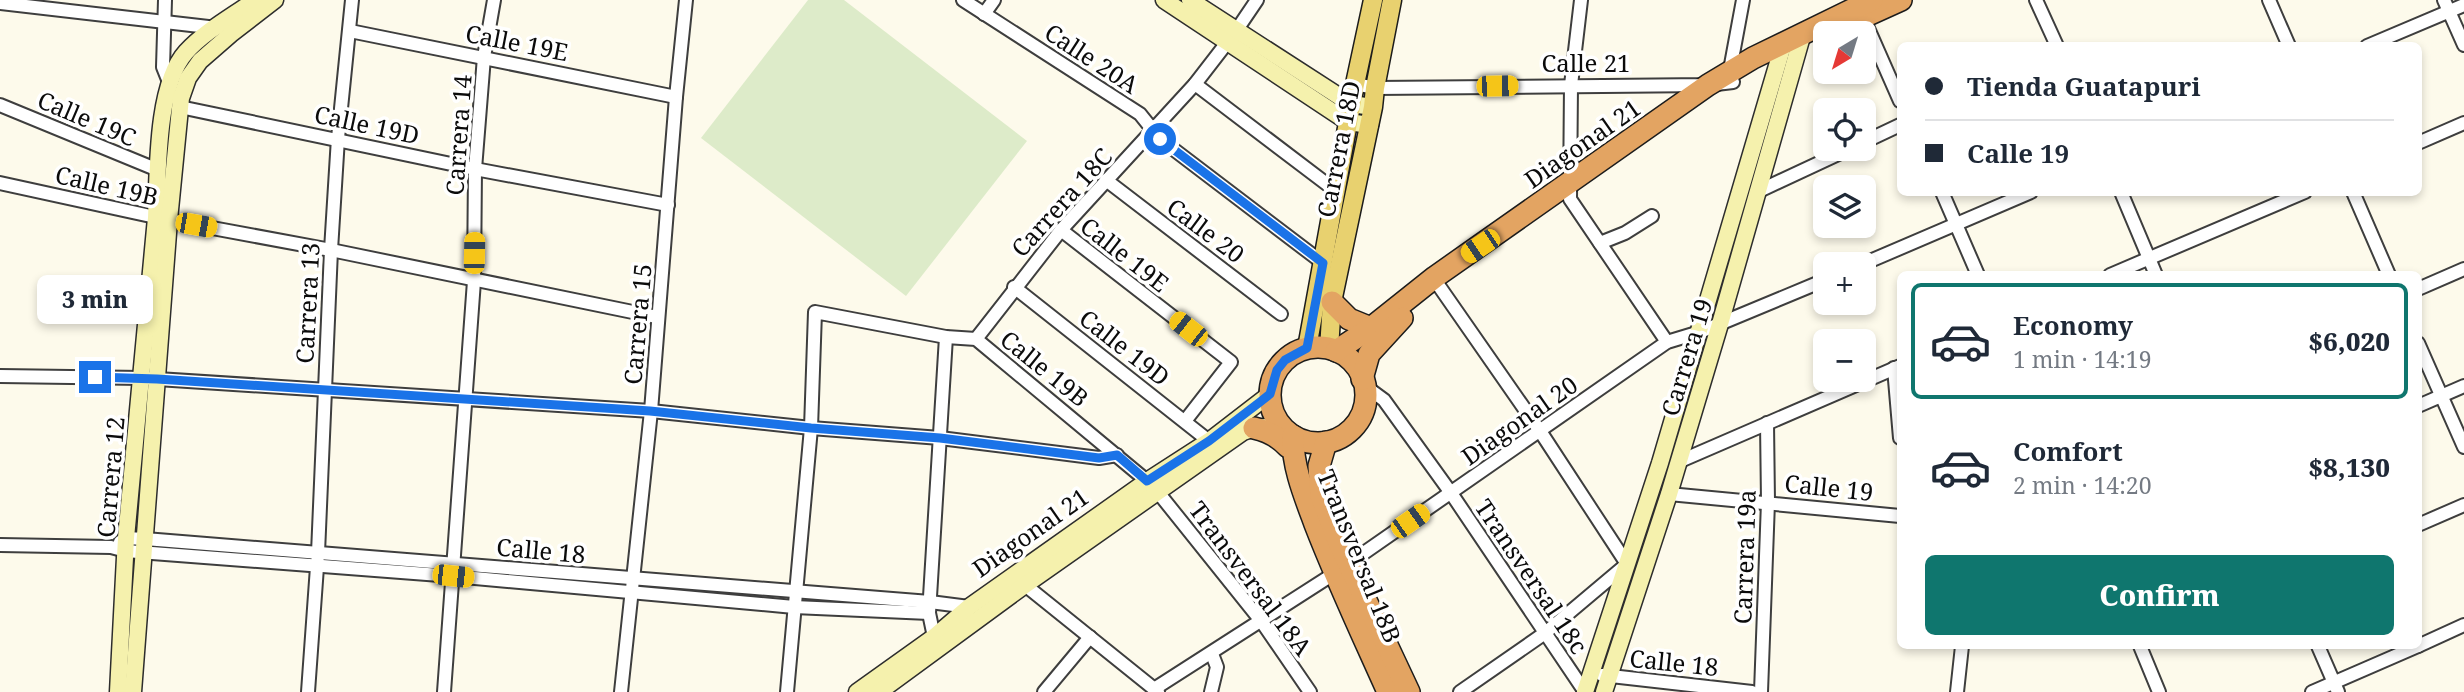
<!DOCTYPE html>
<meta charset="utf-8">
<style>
:root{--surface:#fff;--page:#f6f6f7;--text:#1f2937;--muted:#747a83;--line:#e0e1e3;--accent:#0f766e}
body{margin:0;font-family:"Noto Serif",serif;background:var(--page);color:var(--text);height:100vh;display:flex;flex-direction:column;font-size:26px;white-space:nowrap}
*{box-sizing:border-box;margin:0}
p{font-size:23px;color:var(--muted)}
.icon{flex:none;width:38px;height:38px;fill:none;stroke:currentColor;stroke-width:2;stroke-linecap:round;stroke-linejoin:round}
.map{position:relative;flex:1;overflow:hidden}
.panel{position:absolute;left:1897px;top:271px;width:525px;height:378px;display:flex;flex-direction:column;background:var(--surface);border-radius:10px;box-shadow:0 4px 10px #0003}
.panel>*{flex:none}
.top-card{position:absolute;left:1897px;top:42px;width:525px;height:154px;border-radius:10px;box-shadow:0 4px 10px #0003;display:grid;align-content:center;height:154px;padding:0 28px;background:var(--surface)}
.needle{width:46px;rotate:218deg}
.controls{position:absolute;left:1813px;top:21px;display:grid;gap:14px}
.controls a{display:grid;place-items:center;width:63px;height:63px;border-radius:10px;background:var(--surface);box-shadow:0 4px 10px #0003;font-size:35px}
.end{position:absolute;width:32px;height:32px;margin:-16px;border:9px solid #1a73e8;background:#fff;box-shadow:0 0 0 4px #fff}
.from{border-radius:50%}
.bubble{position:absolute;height:49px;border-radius:10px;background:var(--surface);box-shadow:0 4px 10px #0003;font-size:23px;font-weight:800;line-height:49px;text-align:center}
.car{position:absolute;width:21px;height:42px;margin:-21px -10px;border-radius:9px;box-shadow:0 0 5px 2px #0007;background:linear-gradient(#f5c518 24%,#345 0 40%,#f5c518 0 76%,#345 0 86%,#f5c518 0)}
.top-card b{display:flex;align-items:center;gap:24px;height:66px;font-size:26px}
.top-card b+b{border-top:2px solid var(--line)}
.top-card i{width:18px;height:18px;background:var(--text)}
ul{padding:12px 0 0;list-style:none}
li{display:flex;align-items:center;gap:21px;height:116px;margin:0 14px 10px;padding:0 14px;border:4px solid transparent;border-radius:10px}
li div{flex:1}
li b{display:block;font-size:26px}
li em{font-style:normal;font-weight:800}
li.on{border-color:var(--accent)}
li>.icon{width:63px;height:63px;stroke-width:1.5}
.primary-button{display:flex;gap:14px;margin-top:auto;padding:14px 28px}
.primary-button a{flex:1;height:80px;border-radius:10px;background:var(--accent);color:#fff;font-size:28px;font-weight:800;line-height:80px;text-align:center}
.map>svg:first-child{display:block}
.pitch{fill:#ddebc9}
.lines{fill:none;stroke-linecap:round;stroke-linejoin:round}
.street-casing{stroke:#3e3e3e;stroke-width:16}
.secondary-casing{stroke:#2d2d2d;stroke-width:19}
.primary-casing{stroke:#1c1c1c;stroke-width:21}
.highway-casing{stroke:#1c1c1c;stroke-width:24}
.street{stroke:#fff;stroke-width:12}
.secondary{stroke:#f5f1ad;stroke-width:16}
.primary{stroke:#e8d16f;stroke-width:18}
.highway{stroke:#e3a462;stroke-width:21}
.route{stroke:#1a73e8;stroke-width:9}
.labels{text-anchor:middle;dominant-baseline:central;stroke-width:7;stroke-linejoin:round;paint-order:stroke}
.street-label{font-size:24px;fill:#0b0b0b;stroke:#fff}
</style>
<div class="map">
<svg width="2464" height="692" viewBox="0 0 2464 692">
<rect width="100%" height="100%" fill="#fdfaeb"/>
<polygon class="pitch" points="808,0 844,0 1027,141 906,296 701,138"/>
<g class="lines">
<defs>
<g id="street">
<polyline points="165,0 163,67 169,82"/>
<polyline points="963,0 1140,114 1160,139 1323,263"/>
<polyline points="1581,0 1571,85 1570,199 1667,342"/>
<polyline points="2036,0 2057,46"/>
<polyline points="2269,0 2289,46"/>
<polyline points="2444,0 2464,45"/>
<polyline points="0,3 217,28"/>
<polyline points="984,14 994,0"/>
<polyline points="1863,17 1900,101"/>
<polyline points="350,31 676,97"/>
<polyline points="2367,46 2464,5"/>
<polyline points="1730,70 1743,0"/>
<polyline points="1195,84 1336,191"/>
<polyline points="1355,84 1375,88 1708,85 1733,82"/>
<polyline points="0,105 158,170"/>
<polyline points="180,107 475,169 668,205"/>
<polyline points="1864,142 1900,125"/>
<polyline points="2418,143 2464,123"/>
<polyline points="1106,180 1281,314"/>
<polyline points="0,183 169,220 331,250 657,317"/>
<polyline points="1759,191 1849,149"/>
<polyline points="1942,192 1978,275"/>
<polyline points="2121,192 2156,275"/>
<polyline points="2353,192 2389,275"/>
<polyline points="1061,230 1231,362 1185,421"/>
<polyline points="1600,243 1625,233 1652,216"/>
<polyline points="1863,264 2031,192"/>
<polyline points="2110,275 2305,192"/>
<polyline points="1439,286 1540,431 1627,564 1545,633 1460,692"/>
<polyline points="1014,287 1209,441"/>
<polyline points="2418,289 2464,269"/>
<polyline points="976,339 1061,230 1195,84 1236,31 1257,0"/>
<polyline points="2418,343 2464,447"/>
<polyline points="1894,368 1900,438"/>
<polyline points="0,376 142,378 651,411 811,428 940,438 1099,458 1117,455"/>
<polyline points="1365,386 1384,400 1451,493 1585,692"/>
<polyline points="2418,406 2464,386"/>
<polyline points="1678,462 1900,366"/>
<polyline points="1157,491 1262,622 1310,692"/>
<polyline points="1669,494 1900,516"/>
<polyline points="2418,525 2464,505"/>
<polyline points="120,542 126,538 145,539 930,602 969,607"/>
<polyline points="0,545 111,547 126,551 453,576 794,607 929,613"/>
<polyline points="1348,564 1667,342 1700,332 1825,280"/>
<polyline points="1025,585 1158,692"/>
<polyline points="934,637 929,613 946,337"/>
<polyline points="2140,646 2159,692"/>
<polyline points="2318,646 2338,692"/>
<polyline points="2418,646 2464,625"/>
<polyline points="1602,675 1752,692"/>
<polyline points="1154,689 1335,573"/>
<polyline points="308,692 318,553 331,250 338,138 352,0"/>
<polyline points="444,692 474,281 475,169 484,57 494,0"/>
<polyline points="621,692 651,411 676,97 686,0"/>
<polyline points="787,692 811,428 815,312 946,337 976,339 1147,481"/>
<polyline points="1044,692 1090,637"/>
<polyline points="1211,692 1217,667 1212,654"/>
<polyline points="1761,692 1768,502 1767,423"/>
<polyline points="1957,692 1962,646"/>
<polyline points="2312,692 2418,646"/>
</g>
<g id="secondary">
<polyline points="1164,0 1348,122 1370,125"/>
<polyline points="1190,0 1351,104 1373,107"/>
<path d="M118,692l8,-154 30,-320c2,-45 0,-133 30,-166 19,-21 47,-36 69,-52"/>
<polyline points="133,692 169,220 181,98 188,78 200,61 231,34 275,0"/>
<polyline points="857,692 934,637 969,607 1147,481 1209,441 1270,394"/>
<path d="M879,692l146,-107 218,-153c15,-6 27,-6 42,-3"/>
<polyline points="1585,692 1660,463 1784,42"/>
<polyline points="1604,692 1669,494 1720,324 1803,33"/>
</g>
<g id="primary">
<polyline points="1307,348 1355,84 1373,0"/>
<polyline points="1329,349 1332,302 1373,107 1375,88 1392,0"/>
</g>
<g id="highway">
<polyline points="1859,19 1901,0"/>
<polyline points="1332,302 1349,319 1371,328"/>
<circle cx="1318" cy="395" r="48"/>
<polyline points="1336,351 1371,328 1435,277 1708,85 1753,58 1872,0"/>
<polyline points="1362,379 1369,354 1402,318"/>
<path d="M1254,428c14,3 24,8 34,19"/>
<path d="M1293,436c-1,30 12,61 22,88 22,57 48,112 73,168"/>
<polyline points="1326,442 1319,466 1321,496 1340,545 1409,692"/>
</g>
</defs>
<use href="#street" class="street-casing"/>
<use href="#secondary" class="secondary-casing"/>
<use href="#primary" class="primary-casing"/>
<use href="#highway" class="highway-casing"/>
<use href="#street" class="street"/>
<use href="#secondary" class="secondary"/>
<use href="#primary" class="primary"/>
<use href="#highway" class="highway"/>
</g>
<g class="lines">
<polyline class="route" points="95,377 157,379 650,411 811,428 940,438 1099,458 1117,455 1147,481 1209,441 1260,402 1270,394 1277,370 1285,360 1307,348 1323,263 1160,139"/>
</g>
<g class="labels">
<g class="street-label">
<text transform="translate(517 42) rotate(11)">Calle 19E</text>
<text transform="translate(1092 58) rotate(33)">Calle 20A</text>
<text x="1586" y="62">Calle 21</text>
<text transform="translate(87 118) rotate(23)">Calle 19C</text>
<text transform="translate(367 124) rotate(12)">Calle 19D</text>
<text transform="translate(458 135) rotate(-86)">Carrera 14</text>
<text transform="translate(1582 143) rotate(-35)">Diagonal 21</text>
<text transform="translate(1338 149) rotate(-79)">Carrera 18D</text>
<text transform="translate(107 185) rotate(13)">Calle 19B</text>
<text transform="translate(1061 202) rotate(-48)">Carrera 18C</text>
<text transform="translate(1206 230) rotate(37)">Calle 20</text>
<text transform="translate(1125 254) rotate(38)">Calle 19E</text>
<text transform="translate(307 303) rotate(-87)">Carrera 13</text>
<text transform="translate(637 324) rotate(-85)">Carrera 15</text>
<text transform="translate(1125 347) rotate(38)">Calle 19D</text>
<text transform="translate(1686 357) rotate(-73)">Carrera 19</text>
<text transform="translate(1045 368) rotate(39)">Calle 19B</text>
<text transform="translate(1519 420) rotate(-35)">Diagonal 20</text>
<text transform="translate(110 477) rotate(-85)">Carrera 12</text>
<text transform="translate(1829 487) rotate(6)">Calle 19</text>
<text transform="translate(1030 532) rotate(-35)">Diagonal 21</text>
<text transform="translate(541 550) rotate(5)">Calle 18</text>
<text transform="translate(1360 556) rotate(68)">Transversal 18B</text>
<text transform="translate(1744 557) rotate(-88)">Carrera 19a</text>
<text transform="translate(1532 576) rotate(56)">Transversal 18c</text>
<text transform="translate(1251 578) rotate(53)">Transversal 18A</text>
<text transform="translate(1674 662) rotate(6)">Calle 18</text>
</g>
</g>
</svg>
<div class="controls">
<a><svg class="needle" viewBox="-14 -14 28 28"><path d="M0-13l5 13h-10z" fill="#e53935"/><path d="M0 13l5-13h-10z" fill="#747a83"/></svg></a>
<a><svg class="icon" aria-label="locate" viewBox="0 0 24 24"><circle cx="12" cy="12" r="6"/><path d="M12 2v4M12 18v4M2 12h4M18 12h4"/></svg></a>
<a><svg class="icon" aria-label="layers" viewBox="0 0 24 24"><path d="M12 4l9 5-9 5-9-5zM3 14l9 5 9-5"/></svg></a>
<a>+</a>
<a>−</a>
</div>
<i class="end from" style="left:1160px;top:139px"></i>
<i class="end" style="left:95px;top:377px"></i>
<div class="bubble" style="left:37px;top:275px;width:116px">3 min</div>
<i class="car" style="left:1497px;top:86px;rotate:89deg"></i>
<i class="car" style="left:196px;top:225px;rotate:100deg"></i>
<i class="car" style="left:1480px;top:246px;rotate:236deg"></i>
<i class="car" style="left:474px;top:253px;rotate:1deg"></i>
<i class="car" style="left:1188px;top:329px;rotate:308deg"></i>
<i class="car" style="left:1410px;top:521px;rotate:55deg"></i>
<i class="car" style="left:453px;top:576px;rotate:96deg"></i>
<div class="top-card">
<b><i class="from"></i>Tienda Guatapuri</b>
<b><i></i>Calle 19</b>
</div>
<section class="panel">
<ul>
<li class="on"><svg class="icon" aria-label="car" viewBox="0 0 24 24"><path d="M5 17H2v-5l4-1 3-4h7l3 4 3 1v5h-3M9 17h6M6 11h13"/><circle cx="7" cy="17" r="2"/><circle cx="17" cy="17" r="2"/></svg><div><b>Economy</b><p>1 min · 14:19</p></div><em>$6,020</em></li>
<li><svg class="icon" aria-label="car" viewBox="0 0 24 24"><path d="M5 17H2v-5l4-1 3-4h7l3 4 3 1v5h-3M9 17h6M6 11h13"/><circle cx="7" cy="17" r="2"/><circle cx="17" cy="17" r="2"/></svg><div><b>Comfort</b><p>2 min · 14:20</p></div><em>$8,130</em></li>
</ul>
<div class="primary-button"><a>Confirm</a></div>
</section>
</div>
